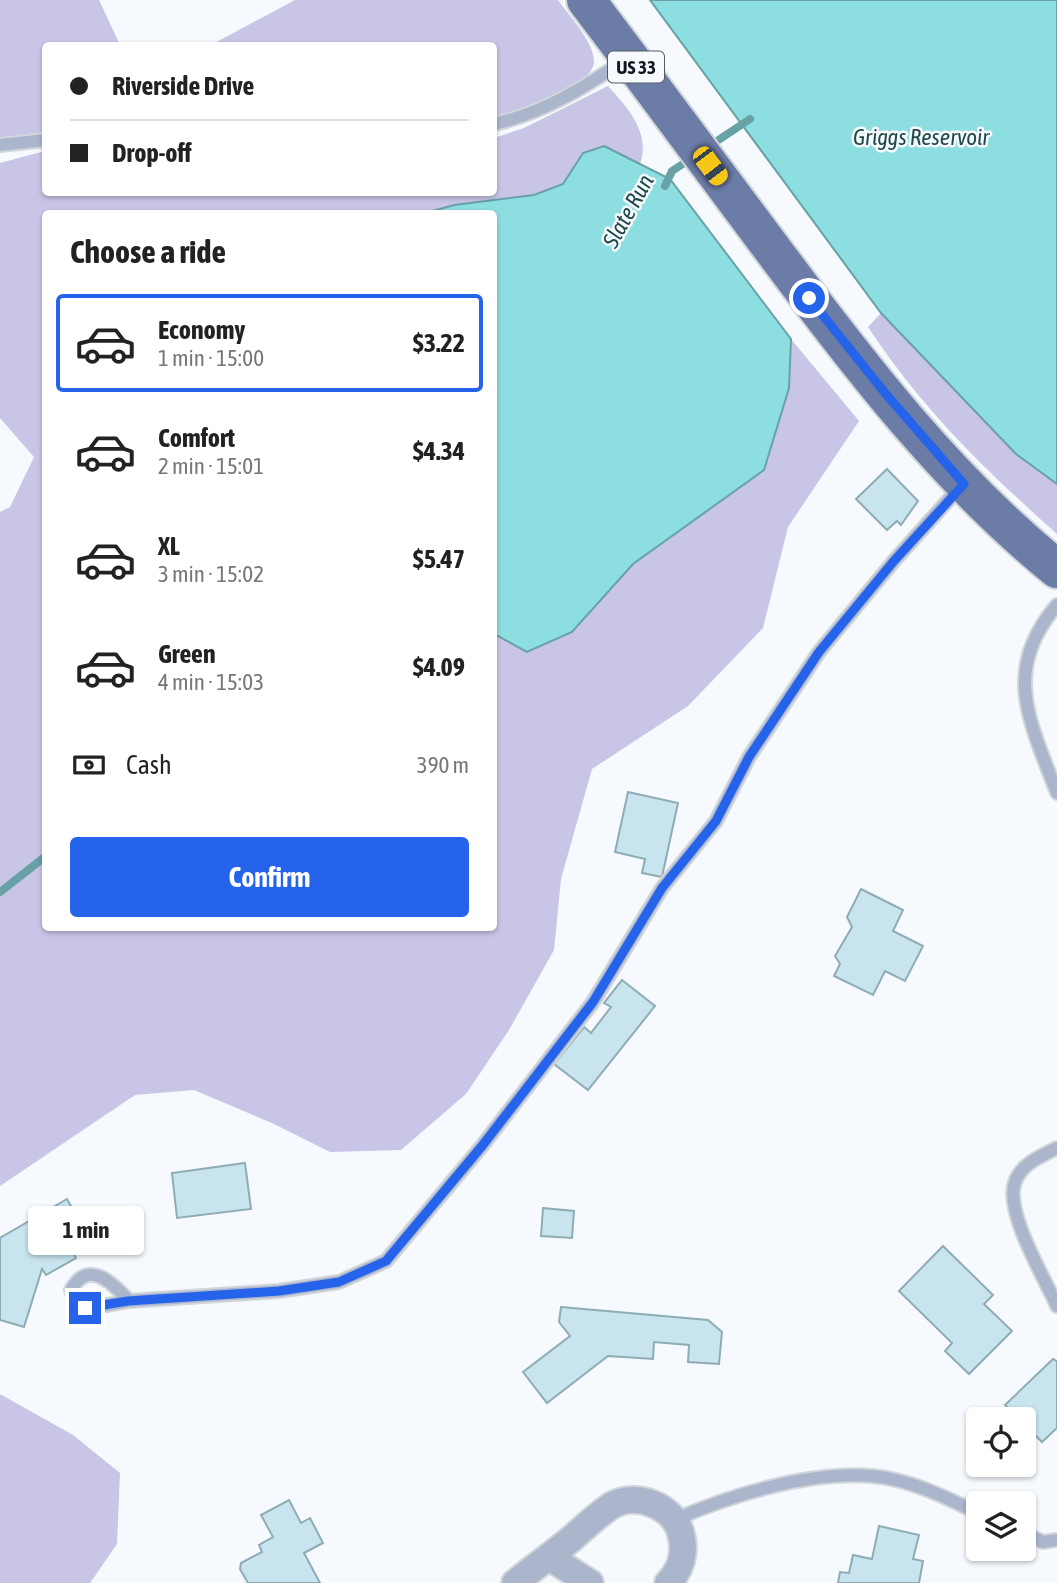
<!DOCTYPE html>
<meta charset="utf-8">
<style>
:root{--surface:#fff;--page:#f6f6f6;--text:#222;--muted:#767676;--line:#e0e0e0;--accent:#2563eb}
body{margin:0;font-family:"Asap Condensed",sans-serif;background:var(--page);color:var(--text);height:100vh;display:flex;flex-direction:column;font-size:26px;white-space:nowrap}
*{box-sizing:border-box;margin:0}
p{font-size:23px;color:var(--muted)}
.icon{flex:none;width:38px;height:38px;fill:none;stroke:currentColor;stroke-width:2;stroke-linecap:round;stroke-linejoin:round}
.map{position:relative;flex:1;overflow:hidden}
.drawer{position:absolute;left:42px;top:210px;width:455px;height:721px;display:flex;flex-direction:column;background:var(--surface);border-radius:7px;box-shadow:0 2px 5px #0004}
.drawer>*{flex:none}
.hud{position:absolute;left:42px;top:42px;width:455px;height:154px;border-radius:7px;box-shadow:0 2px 5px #0004;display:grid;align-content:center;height:154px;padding:0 28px;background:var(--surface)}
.fabs{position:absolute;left:966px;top:1407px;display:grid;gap:14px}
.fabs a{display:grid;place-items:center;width:70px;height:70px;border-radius:7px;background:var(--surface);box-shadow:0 2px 5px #0004;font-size:35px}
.end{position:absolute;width:32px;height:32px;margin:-16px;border:9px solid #2563eb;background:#fff;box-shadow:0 0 0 4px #fff}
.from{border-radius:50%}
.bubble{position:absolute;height:49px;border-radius:7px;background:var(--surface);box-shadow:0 2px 5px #0004;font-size:23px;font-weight:700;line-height:49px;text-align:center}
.car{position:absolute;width:21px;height:42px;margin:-21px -10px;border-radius:9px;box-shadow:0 0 5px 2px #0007;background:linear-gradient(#f5c518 24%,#345 0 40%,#f5c518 0 76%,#345 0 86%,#f5c518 0)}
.hud b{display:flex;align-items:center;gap:24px;height:66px;font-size:26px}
.hud b+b{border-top:2px solid var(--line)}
.hud i{width:18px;height:18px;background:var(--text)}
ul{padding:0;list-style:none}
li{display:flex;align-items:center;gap:21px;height:98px;margin:0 14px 10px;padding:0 14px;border:4px solid transparent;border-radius:7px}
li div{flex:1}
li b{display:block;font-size:26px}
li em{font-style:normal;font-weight:700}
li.active{border-color:var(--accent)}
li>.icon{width:63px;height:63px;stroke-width:1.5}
h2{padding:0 28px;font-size:32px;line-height:84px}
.pay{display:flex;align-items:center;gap:18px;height:77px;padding:0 28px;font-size:26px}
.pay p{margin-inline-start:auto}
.cta{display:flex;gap:14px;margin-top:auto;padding:14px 28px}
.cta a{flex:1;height:80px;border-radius:7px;background:var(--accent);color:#fff;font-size:28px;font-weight:700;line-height:80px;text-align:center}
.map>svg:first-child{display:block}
.green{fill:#c8c5e7}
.water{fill:#8ddee0;stroke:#68a2a6;stroke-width:2}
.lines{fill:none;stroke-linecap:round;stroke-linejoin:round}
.stream{stroke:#68a2a6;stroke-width:8}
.building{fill:#c7e4ef;stroke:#8facb5;stroke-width:2}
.lane-casing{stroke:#d1d6da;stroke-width:16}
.street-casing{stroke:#d1d6da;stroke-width:30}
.primary-casing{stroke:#d1d6da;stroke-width:42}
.lane{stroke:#abb6cd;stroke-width:12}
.street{stroke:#abb6cd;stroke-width:26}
.primary{stroke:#6b7ca6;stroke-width:38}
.route{stroke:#2563eb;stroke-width:9}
.labels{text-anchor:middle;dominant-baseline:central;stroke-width:5;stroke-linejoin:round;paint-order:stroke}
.shield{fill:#f6fafe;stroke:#555b61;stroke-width:2}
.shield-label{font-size:19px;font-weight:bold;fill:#10171e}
.water-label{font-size:23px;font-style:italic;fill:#224949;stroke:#f6fafe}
</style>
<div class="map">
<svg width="1057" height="1583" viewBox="0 0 1057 1583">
<rect width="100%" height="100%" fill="#f6fafe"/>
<g class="green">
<polygon points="0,0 99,0 120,45 46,46 45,131 0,144"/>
<path d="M295,0h263c11,16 35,40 36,61 1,26 -79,53 -100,59v-74h-285z"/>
<path d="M608,86c20,22 43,47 32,78l-36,-18 -21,7 -20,31 -30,11 -79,10 -28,9h-380v714h448v-294l33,18 45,-20 61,-68 131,-94 25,-82 2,-49 68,82 -71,106 -25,101 -75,78 -96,63 -31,110 -7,71 -45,80 -43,64 -65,56 -71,2 -56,-28 -80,-34 -59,5 -135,91v-674l10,-5 24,-50 -34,-39v-255l45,-12 1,41h448v-54l30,-10z"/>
<path d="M881,313l135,141 41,30v50c-75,-67 -133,-123 -189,-207z"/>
<polygon points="0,1394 73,1435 120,1473 117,1544 90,1583 0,1583"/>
</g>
<g class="water">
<polygon points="650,0 1057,0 1057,484 1016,454 881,313"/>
<polygon points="604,146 670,179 791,339 789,388 764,470 633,564 572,632 527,652 494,634 494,214 426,213 454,205 534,195 563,184 583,153"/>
</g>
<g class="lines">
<g class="stream">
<polyline points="708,147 750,119"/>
<polyline points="665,186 672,171 692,158"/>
<polyline points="0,892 46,856"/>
</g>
</g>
<g class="building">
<polygon points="887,469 918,501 901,525 897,521 887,530 856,499"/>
<polygon points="628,792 678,803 662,877 642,873 645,859 615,852"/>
<polygon points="861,889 903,910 893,931 923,946 905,981 885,971 873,995 834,976 840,964 835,956 852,927 847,917"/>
<polygon points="622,980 655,1006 588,1090 554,1064 584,1027 591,1033 611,1007 604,1003"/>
<polygon points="245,1163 251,1209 177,1218 172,1173"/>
<polygon points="67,1199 89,1238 71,1249 76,1258 46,1275 42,1269 24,1327 0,1320 0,1238"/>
<polygon points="543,1208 574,1211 572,1238 541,1236"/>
<polygon points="943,1246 993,1295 984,1304 1012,1331 969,1374 945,1351 952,1343 899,1291"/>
<polygon points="561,1307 708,1320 722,1332 719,1364 688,1362 689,1345 654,1342 653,1359 608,1356 547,1403 523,1372 570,1336 559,1322"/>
<polygon points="1053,1359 1057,1361 1057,1428 1042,1442 1024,1424 1024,1419 1020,1419 1005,1405"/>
<polygon points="289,1500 301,1523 310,1518 323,1543 304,1553 320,1583 248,1583 240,1569 241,1563 262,1552 259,1545 273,1537 261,1515"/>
<polygon points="879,1526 919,1535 913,1559 923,1561 919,1583 838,1583 840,1572 849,1573 853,1555 872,1559"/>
</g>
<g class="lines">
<defs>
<g id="lane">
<path d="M494,124c49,-11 90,-36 132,-65"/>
<polyline points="0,145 46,140"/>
<path d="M1057,605c-56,65 -27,117 0,188"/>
<path d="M1057,1148c-16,8 -36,16 -42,34 -11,29 29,95 42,124"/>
<path d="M129,1301c-17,-19 -41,-42 -58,-11l4,15 10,4 44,-8 150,-10 60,-9 47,-21 96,-115 111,-144 69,-114 54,-67 33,-64 70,-105 74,-90 68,-76"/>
<path d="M674,1520c56,-25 136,-49 198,-44 37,3 73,21 106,37"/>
<polyline points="1024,1533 1043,1542 1057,1540"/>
</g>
<g id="street">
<polyline points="549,1557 590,1583"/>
<path d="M515,1583c18,-15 37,-28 55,-43 13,-11 27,-25 41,-34 25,-15 63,0 70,28 5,18 0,36 -13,49"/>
</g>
<path id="primary" d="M586,0c63,83 125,167 187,250 85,114 173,229 284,319"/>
</defs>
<use href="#lane" class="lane-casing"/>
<use href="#street" class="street-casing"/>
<use href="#primary" class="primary-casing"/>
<use href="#lane" class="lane"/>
<use href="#street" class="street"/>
<use href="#primary" class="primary"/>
</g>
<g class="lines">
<polyline class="route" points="85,1308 128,1301 279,1291 339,1282 386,1261 482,1146 593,1002 662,888 716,821 749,757 819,652 893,562 964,484 885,393 809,298"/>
</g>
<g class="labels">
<rect class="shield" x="608" y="51.5" width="56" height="31" rx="5"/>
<g class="shield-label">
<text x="636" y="67">US 33</text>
</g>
<g class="water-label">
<text x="921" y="137">Griggs Reservoir</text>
<text transform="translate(628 211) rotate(-61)">Slate Run</text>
</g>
</g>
</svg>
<div class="fabs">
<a><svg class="icon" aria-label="locate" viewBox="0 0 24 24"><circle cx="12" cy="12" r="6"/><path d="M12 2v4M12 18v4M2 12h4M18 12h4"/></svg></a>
<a><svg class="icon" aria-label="layers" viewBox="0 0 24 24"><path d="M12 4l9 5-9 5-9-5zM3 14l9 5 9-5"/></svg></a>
</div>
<i class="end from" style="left:809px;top:298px"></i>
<i class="end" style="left:85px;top:1308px"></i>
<div class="bubble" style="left:28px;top:1206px;width:116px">1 min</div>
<i class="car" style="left:710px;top:166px;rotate:143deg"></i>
<div class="hud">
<b><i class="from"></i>Riverside Drive</b>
<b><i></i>Drop-off</b>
</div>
<section class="drawer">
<h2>Choose a ride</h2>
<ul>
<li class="active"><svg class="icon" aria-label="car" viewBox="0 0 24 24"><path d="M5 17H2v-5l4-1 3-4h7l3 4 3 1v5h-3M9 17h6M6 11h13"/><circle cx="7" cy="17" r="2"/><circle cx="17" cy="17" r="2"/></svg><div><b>Economy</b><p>1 min · 15:00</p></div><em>$3.22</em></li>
<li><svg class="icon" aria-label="car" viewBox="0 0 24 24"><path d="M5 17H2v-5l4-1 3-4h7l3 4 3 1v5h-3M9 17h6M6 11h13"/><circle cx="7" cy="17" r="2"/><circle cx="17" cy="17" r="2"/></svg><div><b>Comfort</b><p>2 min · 15:01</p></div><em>$4.34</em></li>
<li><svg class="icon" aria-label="car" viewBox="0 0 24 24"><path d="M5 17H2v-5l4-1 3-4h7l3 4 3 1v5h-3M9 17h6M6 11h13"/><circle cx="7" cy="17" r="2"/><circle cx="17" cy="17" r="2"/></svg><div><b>XL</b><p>3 min · 15:02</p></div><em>$5.47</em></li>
<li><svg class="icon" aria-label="car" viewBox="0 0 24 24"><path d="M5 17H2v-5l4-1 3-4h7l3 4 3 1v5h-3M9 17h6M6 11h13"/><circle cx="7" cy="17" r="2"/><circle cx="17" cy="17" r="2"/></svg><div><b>Green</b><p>4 min · 15:03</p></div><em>$4.09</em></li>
</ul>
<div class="pay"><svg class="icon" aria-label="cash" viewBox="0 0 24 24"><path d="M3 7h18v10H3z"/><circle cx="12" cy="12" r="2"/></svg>Cash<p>390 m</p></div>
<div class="cta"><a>Confirm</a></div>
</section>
</div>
